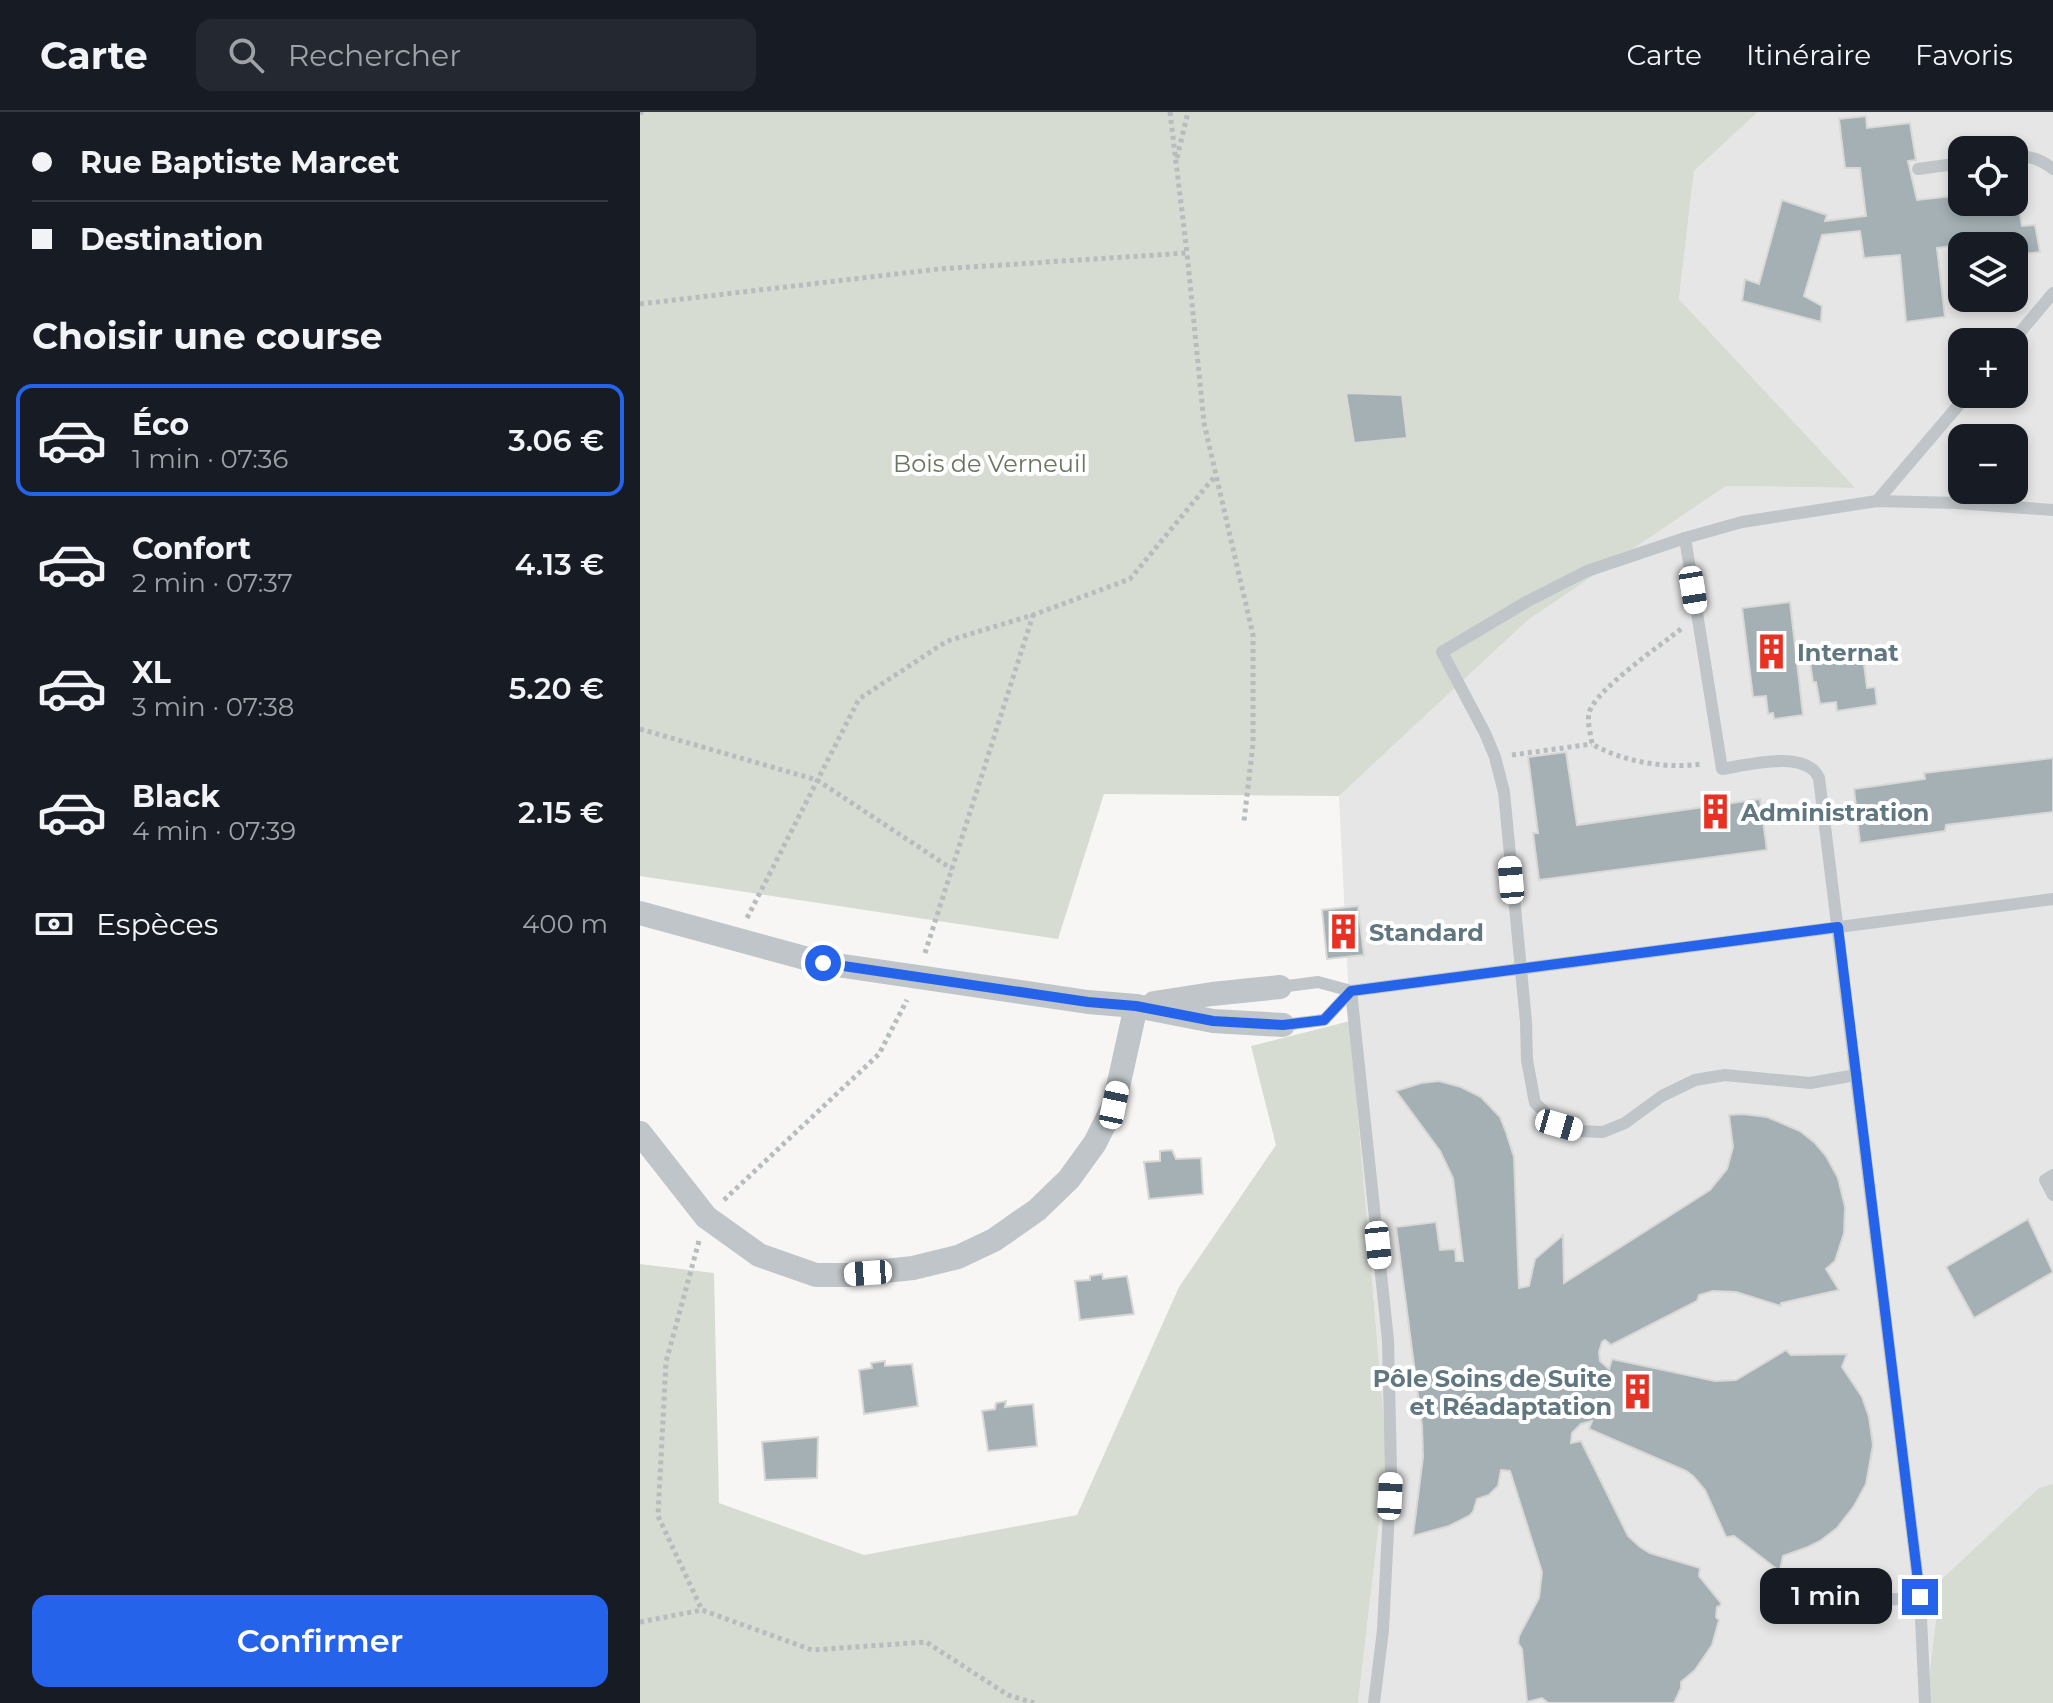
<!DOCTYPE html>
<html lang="fr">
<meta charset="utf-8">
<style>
:root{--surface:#171b24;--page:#242831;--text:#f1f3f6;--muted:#9ea1a6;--line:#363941;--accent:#2563eb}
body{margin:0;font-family:Montserrat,sans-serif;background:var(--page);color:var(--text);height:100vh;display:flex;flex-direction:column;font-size:30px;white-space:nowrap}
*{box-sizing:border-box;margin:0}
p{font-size:26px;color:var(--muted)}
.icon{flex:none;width:44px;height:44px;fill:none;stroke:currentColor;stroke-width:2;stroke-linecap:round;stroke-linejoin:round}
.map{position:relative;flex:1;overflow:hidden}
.details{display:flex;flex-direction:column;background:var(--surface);width:640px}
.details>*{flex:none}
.hud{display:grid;align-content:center;height:176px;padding:0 32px;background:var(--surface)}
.fabs{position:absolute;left:1308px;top:24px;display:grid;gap:16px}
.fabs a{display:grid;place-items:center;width:80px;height:80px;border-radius:16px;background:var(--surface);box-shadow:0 4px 12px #0003;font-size:40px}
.end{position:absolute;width:36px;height:36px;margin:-18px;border:10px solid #2563eb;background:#fff;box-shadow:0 0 0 4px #fff}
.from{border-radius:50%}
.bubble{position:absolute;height:56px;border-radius:16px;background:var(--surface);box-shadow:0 4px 12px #0003;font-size:26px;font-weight:600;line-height:56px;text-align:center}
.car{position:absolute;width:24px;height:48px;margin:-24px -12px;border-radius:10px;box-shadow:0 0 6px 2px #0007;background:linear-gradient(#fff 24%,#345 0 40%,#fff 0 76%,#345 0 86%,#fff 0)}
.hud b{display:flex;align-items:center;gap:28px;height:76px;font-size:30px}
.hud b+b{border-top:2px solid var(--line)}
.hud i{width:20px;height:20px;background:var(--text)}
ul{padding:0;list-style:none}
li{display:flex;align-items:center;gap:24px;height:112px;margin:0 16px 12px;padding:0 16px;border:4px solid transparent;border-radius:16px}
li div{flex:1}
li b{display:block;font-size:30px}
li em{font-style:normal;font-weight:600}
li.active{border-color:var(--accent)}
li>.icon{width:72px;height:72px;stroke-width:1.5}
h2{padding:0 32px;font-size:36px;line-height:96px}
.pay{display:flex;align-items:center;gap:20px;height:88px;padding:0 32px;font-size:30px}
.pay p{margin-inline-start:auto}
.button{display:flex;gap:16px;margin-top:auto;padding:16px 32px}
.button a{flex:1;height:92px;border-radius:16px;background:var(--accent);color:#fff;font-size:32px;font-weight:600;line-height:92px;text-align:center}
header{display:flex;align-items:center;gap:48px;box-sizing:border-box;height:112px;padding:0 40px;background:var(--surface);border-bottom:2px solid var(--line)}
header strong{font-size:38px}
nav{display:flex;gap:44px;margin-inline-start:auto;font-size:28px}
.search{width:560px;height:72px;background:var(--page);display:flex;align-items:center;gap:20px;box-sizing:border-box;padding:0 28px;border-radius:16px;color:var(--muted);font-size:30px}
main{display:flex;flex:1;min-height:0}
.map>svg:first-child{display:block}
.built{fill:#e5e6e5;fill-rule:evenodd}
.green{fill:#d7dcd3}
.building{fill:#a4b0b4;stroke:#d8d8d6;stroke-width:2}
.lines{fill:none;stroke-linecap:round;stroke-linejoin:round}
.path{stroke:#b7bcbe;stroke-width:5;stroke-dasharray:4 4;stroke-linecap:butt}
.lane{stroke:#bfc5c8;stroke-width:12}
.street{stroke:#bfc5c8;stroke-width:24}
.route{stroke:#2563eb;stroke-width:10}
.labels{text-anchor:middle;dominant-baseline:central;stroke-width:8;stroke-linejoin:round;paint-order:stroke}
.park-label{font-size:24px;fill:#687760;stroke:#fff}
.poi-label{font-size:24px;font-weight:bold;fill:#617780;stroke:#fff;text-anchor:start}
</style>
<header>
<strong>Carte</strong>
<div class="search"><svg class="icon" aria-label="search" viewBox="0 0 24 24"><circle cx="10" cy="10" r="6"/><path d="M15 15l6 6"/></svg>Rechercher</div>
<nav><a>Carte</a><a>Itinéraire</a><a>Favoris</a></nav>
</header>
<main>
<section class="details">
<div class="hud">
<b><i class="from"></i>Rue Baptiste Marcet</b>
<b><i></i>Destination</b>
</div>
<h2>Choisir une course</h2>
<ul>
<li class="active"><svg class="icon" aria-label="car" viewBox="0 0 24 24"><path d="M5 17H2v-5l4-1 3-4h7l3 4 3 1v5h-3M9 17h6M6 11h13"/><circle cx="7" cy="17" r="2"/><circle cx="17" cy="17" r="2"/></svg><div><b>Éco</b><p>1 min · 07:36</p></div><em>3.06 €</em></li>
<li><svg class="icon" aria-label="car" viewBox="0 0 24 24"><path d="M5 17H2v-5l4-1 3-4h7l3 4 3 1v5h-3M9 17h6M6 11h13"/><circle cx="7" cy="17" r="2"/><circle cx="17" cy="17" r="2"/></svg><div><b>Confort</b><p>2 min · 07:37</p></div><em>4.13 €</em></li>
<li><svg class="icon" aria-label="car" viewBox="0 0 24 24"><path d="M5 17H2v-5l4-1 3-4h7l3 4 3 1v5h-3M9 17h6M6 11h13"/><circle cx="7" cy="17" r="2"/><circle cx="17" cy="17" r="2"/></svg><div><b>XL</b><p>3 min · 07:38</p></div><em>5.20 €</em></li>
<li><svg class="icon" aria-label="car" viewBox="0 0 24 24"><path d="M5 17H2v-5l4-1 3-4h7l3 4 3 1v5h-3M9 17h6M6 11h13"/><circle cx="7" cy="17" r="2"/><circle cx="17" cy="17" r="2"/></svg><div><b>Black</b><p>4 min · 07:39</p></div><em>2.15 €</em></li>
</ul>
<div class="pay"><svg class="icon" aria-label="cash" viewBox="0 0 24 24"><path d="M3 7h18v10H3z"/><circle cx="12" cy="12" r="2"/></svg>Espèces<p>400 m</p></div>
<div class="button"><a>Confirmer</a></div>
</section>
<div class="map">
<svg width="1413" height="1591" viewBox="0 0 1413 1591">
<rect width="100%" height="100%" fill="#f7f6f4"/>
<path class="built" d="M1118,0h295v1591h-695l29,-247 -37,-435 -11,-225 189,-176 198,-134 128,2 -175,-189 15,-128zM1322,38h52v52h-52zM1322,134h52v52h-52zM1322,230h52v52h-52zM1322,326h52v52h-52z"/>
<g class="green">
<polygon points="0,0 1118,0 1054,59 1039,187 1215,376 1086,374 888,508 699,684 464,682 418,827 0,764"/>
<polygon points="710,909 747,1344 718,1591 0,1591 0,1152 74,1161 79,1391 224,1443 437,1403 539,1175 636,1033 611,934"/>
<polygon points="1413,1372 1413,1591 1286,1591 1301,1468 1399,1376"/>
</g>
<g class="building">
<polygon points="1226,4 1227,16 1270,11 1276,48 1268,49 1277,88 1322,83 1322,90 1374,90 1375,71 1382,114 1395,113 1400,140 1374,143 1374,134 1346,134 1346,129 1297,136 1305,205 1266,210 1260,143 1224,146 1220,119 1182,123 1164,184 1182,194 1181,210 1102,189 1105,167 1119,172 1142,88 1187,103 1185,109 1226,104 1220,56 1205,56 1199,7"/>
<polygon points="706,281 762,283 767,326 714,331"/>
<polygon points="1150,490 1163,603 1134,607 1133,601 1128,602 1126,584 1113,585 1102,496"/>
<polygon points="1223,544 1227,576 1235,575 1237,593 1197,599 1196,590 1180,592 1176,570 1173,570 1170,551"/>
<polygon points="926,640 937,713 1120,687 1127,738 899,768 893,721 898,721 888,645"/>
<polygon points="1413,646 1413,700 1306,713 1305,719 1220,731 1214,677 1285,667 1284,661"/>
<polygon points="718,794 724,843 687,847 682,798"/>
<polygon points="799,969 821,975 841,985 860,1005 866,1020 874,1045 879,1176 889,1174 895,1147 923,1123 924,1171 1070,1078 1087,1057 1093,1035 1089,1003 1103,1002 1127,1005 1160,1019 1175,1031 1186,1044 1198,1066 1205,1095 1204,1121 1195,1149 1186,1157 1199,1178 1141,1191 1141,1194 1096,1180 1073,1179 1059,1183 1057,1189 971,1233 965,1228 962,1230 959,1240 960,1249 969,1257 972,1247 1075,1269 1096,1268 1146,1238 1151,1243 1207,1242 1202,1255 1222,1285 1229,1305 1233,1333 1226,1372 1214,1394 1197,1416 1180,1429 1168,1435 1143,1444 1140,1458 1138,1458 1094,1424 1086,1425 1065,1378 1053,1364 1046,1359 949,1317 952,1309 941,1312 932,1321 931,1331 941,1329 988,1424 1000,1435 1010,1441 1060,1456 1059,1464 1081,1491 1080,1494 1077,1495 1076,1505 1079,1508 1072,1533 1055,1558 1041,1570 1041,1576 1034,1591 908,1591 902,1586 887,1590 882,1537 878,1531 879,1524 899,1486 902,1460 870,1359 861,1358 858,1374 849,1383 837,1387 833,1400 829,1404 809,1414 773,1424 783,1345 782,1314 756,1115 796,1110 800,1138 815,1137 816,1149 823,1149 813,1066 800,1039 756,979 781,971"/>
<polygon points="532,1038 536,1047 561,1046 563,1082 509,1087 504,1050 520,1049 520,1039"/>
<polygon points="1388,1107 1413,1160 1334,1206 1306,1155"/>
<polygon points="462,1162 463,1167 487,1164 494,1202 440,1208 435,1169 450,1168 450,1164"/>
<polygon points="245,1249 245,1254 272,1252 278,1294 224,1302 219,1258 232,1256 231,1251"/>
<polygon points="366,1289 365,1295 393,1292 397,1334 348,1339 342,1299 355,1297 356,1291"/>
<polygon points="178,1325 177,1366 125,1368 122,1330"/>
</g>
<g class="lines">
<g class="path">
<polyline points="530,0 547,141"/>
<polyline points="0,1 3,0"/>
<polyline points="537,46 548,0"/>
<polyline points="0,192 299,157 547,141 564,311 613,523 613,632 604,709"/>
<path d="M1041,517c-20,16 -87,62 -92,84 -2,10 2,22 3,31 31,18 75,25 110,20"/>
<polyline points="0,617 177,668 312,757"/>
<polyline points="872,643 952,632"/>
<polyline points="107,806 219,587 307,529 393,503 490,467 575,364"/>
<polyline points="285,841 393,503"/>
<polyline points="84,1088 239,942 267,888"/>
<polyline points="59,1129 26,1250 18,1404 62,1498 172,1538 286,1530 368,1583 394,1591"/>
<polyline points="0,1510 62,1498"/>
</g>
<g class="lane">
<path d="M1374,45c15,-2 27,2 39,12"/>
<polyline points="1278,57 1322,51"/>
<polyline points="1372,230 1413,181"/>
<polyline points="1237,389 1328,282"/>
<polyline points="1045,426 947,459 888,489 802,540 845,621 855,645 864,680 886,910 887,948 895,991 919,1013 938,1019 963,1020 985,1011 1022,984 1055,968 1085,963 1170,971 1216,963"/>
<polyline points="640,875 678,870 711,879 1413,787"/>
<polyline points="711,879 748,1228 751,1358 743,1518 734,1591"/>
<polyline points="643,913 684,908 711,879"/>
<polyline points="1413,1063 1405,1068 1413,1083"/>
<polyline points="1162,1481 1234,1489 1280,1485"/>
<path d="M1285,1591l-5,-106 -101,-819c-13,-29 -71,-13 -97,-9l-37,-231 57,-16 135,-21 80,2 96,7"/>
</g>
<g class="street">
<polyline points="0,801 183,851 448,890 496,894 573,909 643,913"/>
<polyline points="514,891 572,882 640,875"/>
<polyline points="0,1021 66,1105 119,1143 176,1163 208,1163 273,1156 318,1145 354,1128 397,1098 429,1067 455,1031 474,993 496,894"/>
</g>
</g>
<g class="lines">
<polyline class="route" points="183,851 448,890 496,894 573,909 643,913 684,908 711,879 1198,815 1280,1485"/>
</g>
<defs>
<symbol id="building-bare" viewBox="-9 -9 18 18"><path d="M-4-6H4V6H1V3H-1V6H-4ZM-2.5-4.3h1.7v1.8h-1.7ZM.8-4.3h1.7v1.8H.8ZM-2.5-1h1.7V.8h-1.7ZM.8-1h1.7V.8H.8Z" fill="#e73223" stroke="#fff" stroke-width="2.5" paint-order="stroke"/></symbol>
</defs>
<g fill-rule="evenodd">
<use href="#building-bare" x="1106" y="514" width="51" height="51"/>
<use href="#building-bare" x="1050" y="674" width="51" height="51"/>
<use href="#building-bare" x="678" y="794" width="51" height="51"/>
<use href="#building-bare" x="972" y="1254" width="51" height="51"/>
</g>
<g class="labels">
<g class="park-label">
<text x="350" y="351">Bois de Verneuil</text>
</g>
<g class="poi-label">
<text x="1157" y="540">Internat</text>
<text x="1101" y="700">Administration</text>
<text x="729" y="820">Standard</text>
<text x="972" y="1266" text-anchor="end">Pôle Soins de Suite<tspan x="972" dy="28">et Réadaptation</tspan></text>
</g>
</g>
</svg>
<div class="fabs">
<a><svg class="icon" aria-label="locate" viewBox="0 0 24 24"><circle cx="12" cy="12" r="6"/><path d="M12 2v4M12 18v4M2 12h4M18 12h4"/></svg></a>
<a><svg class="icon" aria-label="layers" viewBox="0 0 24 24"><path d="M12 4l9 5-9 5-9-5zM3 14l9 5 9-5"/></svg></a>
<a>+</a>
<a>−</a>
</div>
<i class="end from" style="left:183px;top:851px"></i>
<i class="end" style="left:1280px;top:1485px"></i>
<div class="bubble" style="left:1120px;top:1456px;width:132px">1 min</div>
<i class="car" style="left:1053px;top:478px;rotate:171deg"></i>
<i class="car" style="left:871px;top:768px;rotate:355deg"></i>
<i class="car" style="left:474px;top:993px;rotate:12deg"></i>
<i class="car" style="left:919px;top:1013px;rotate:106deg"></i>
<i class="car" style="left:738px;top:1133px;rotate:174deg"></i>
<i class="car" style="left:228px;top:1161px;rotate:266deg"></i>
<i class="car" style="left:750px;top:1384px;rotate:3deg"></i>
</div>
</main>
